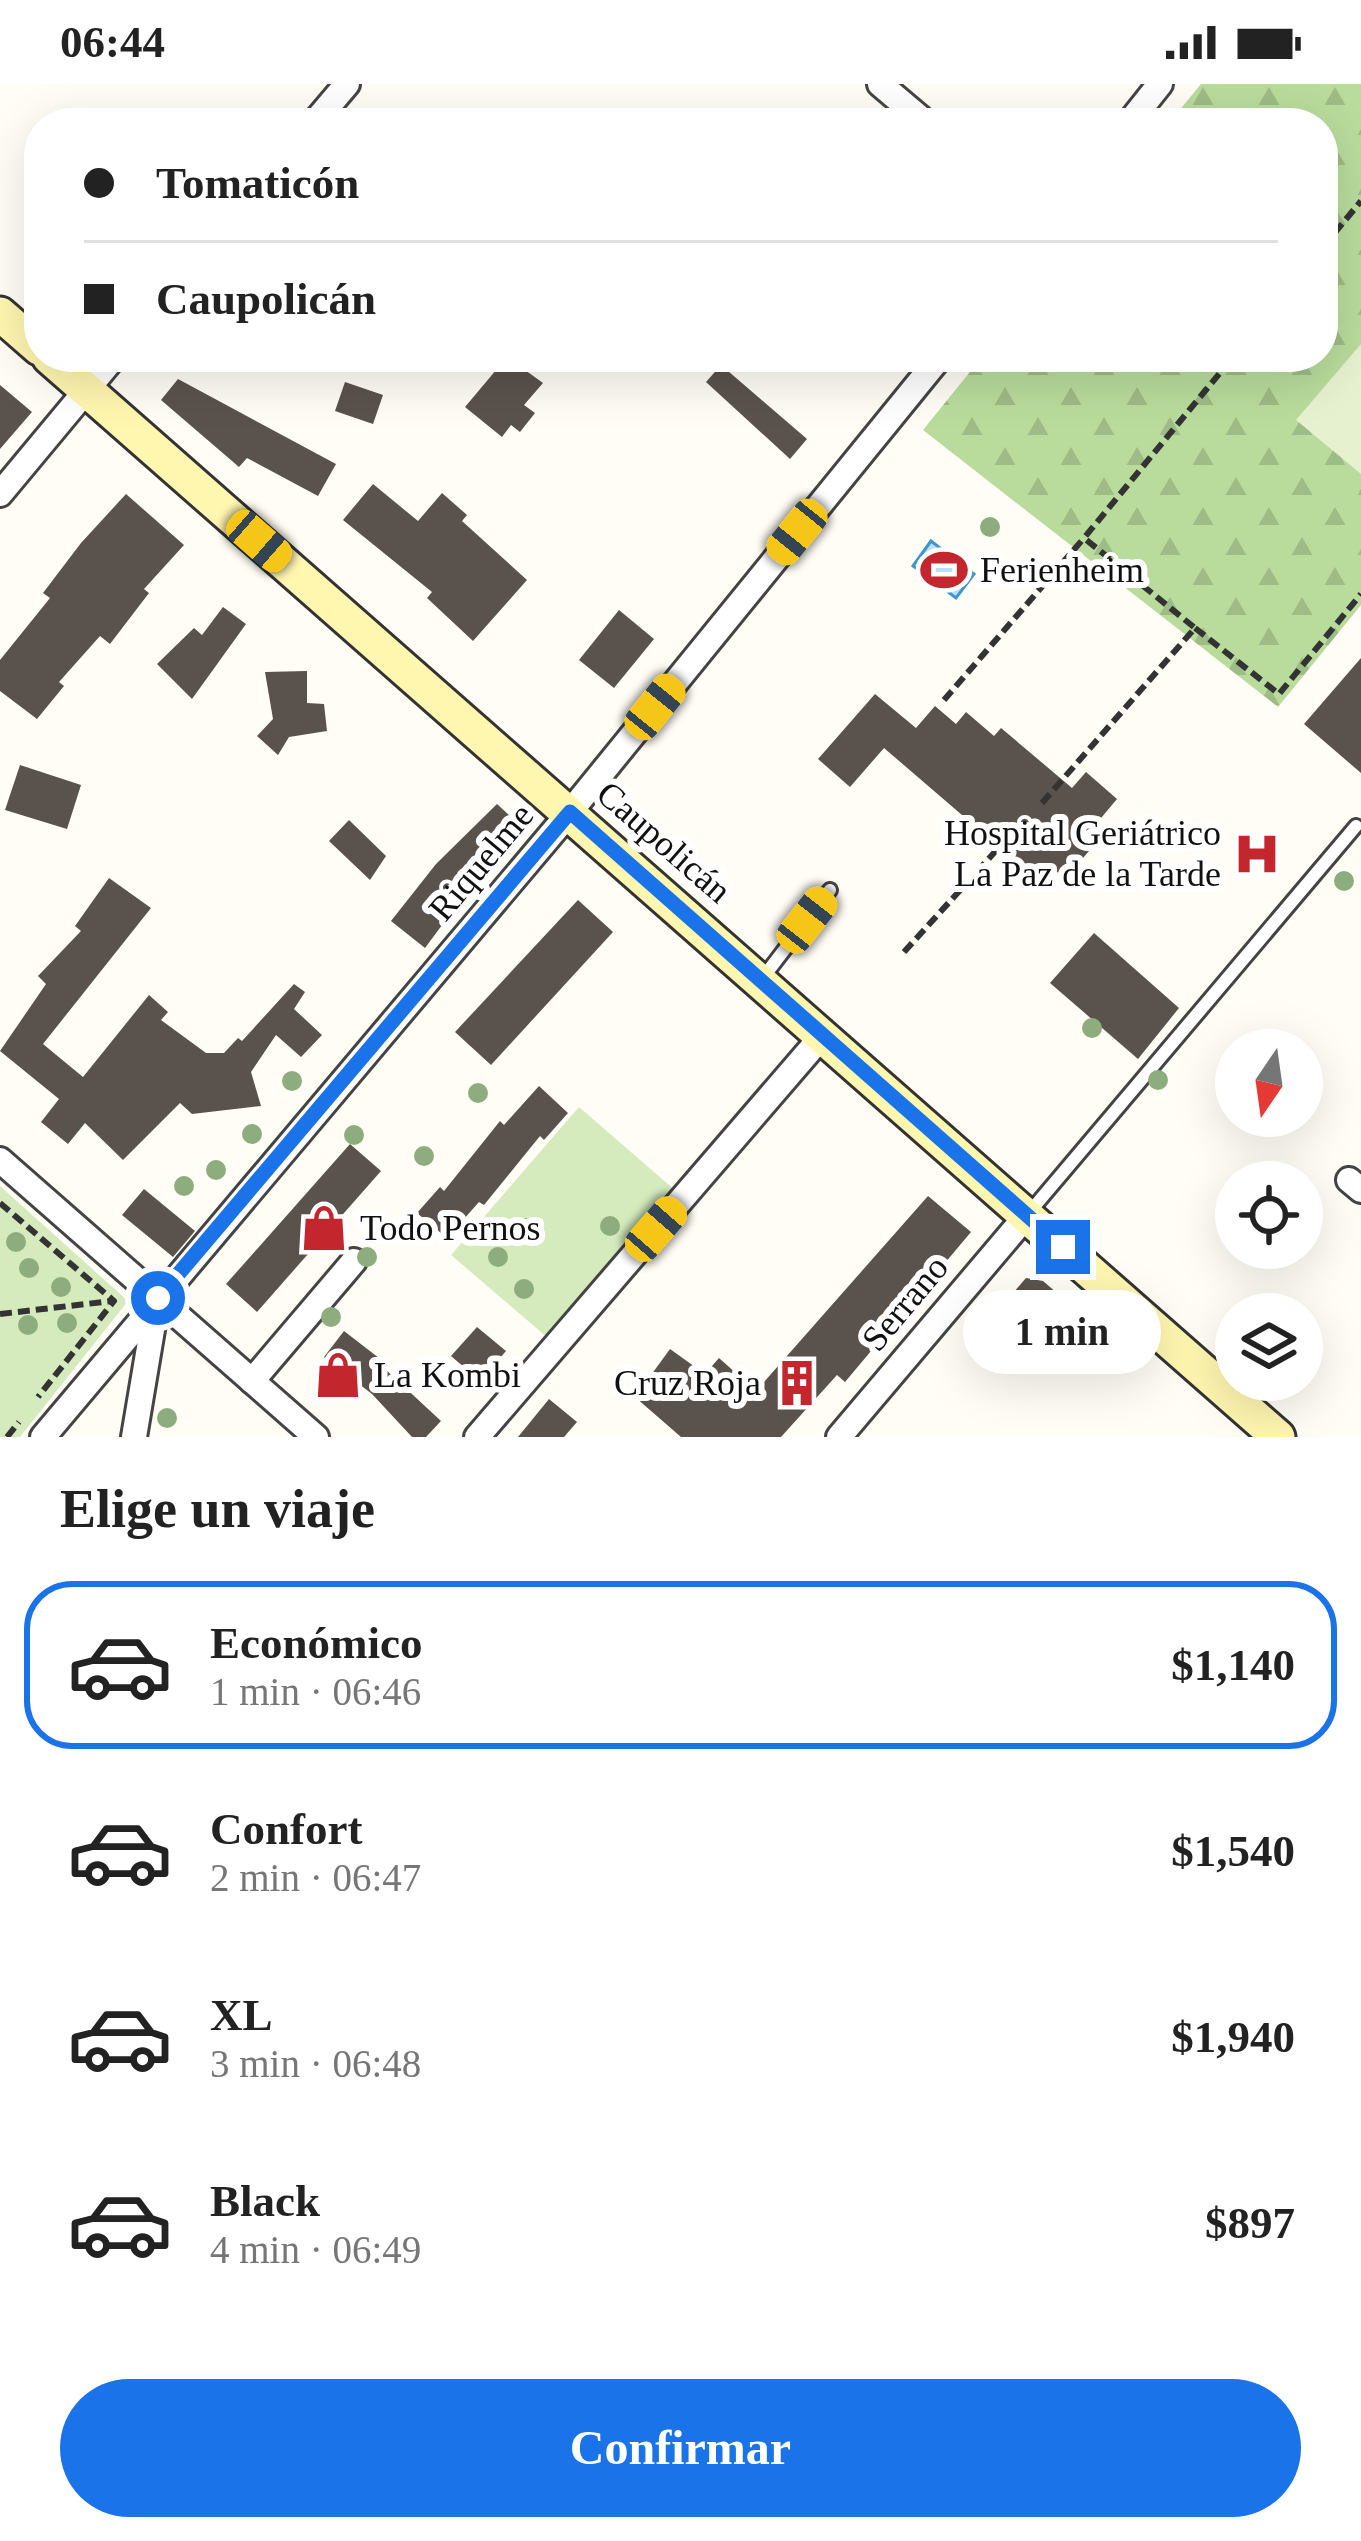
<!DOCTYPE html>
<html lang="es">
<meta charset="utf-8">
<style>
:root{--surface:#fff;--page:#f6f6f6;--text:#222;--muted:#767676;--line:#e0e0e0;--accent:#1a73e8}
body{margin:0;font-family:"Times New Roman",serif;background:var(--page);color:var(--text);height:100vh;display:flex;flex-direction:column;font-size:45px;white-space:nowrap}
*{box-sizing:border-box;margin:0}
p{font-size:39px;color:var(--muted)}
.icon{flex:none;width:66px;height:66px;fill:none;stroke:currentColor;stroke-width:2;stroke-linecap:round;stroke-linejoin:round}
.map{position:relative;height:1353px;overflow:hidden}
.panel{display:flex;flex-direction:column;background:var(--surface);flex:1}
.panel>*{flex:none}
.hud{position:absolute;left:24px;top:24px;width:1314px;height:264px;border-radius:48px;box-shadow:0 12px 48px #0002;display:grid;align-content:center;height:264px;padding:0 60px;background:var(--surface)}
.needle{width:78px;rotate:193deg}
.buttons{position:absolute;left:1215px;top:945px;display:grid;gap:24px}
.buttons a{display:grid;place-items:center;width:108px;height:108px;border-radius:50%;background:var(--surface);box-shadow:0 12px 48px #0002;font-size:60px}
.end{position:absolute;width:54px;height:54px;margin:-27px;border:15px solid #1a73e8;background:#fff;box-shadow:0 0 0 6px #fff}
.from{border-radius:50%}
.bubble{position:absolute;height:84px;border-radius:42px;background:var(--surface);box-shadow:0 12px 48px #0002;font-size:39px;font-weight:600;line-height:84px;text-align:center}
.car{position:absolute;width:36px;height:72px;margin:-36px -18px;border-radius:15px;box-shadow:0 0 9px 3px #0007;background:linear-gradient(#f5c518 24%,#345 0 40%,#f5c518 0 76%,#345 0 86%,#f5c518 0)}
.hud b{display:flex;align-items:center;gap:42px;height:114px;font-size:45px}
.hud b+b{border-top:3px solid var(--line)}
.hud i{width:30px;height:30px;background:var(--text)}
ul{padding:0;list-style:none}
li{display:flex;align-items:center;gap:36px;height:168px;margin:0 24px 18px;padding:0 36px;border:6px solid transparent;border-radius:48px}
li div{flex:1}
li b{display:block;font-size:45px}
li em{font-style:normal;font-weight:600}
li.active{border-color:var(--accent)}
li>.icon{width:108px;height:108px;stroke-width:1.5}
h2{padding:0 60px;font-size:54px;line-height:144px}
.primary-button{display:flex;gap:24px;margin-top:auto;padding:24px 60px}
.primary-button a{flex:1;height:138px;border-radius:72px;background:var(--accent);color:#fff;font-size:48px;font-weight:600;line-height:138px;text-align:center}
.status{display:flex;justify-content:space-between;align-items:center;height:84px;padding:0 60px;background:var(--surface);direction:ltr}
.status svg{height:33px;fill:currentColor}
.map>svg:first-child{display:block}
.grass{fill:#d5ebbd}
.forest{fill:url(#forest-firs)}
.pitch{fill:#e6f2cf}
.water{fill:url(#water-ripples);stroke:#3f96cf;stroke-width:3}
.building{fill:#5a524d}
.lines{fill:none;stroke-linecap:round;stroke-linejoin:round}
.lane-casing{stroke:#444;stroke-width:18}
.street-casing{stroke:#444;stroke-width:30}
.secondary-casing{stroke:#333;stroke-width:39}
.path{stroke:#333;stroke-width:6;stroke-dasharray:12 6;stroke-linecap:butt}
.lane{stroke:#fff;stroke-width:12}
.street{stroke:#fff;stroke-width:24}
.secondary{stroke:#fff6b0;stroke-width:33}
.tree{fill:#8dad7f}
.route{stroke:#1a73e8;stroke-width:15}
.labels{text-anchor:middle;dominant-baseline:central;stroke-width:12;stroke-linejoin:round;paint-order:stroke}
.poi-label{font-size:36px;fill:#111;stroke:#fff;text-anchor:start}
.street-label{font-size:36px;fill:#111;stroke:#fff}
</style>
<div class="status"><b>06:44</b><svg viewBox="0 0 49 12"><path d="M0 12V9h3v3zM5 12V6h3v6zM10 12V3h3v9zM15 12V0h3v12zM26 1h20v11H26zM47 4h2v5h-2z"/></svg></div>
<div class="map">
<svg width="1361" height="1353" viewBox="0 0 1361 1353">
<defs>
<pattern id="forest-firs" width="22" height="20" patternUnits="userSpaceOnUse" patternTransform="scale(3)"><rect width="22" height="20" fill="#b9dc9c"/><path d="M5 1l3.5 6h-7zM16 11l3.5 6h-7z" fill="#9ebc85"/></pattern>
<pattern id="water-ripples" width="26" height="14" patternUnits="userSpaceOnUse" patternTransform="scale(3)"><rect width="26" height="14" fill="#b9e0f7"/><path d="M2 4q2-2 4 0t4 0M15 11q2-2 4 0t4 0" fill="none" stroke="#9ebfd3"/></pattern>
</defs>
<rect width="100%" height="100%" fill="#fffdf5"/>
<g class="grass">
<polygon points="579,1023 676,1107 548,1254 451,1171"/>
<polygon points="0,1102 128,1217 20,1353 0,1353"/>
</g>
<polygon class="forest" points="1201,0 1361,0 1361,521 1278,623 923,346 982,273 1323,273 1323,39 1169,39"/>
<polygon class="pitch" points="1361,260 1361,390 1296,336"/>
<polygon class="water" points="931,457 974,490 956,514 913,482"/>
<g class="building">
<polygon points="507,273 543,299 524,321 535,329 520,348 511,341 502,353 465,323"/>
<polygon points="721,281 807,355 790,375 706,298"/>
<polygon points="178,295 336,380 318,412 247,374 239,383 161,316"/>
<polygon points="345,298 383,311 373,340 335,327"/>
<polygon points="0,301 32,328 0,365"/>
<polygon points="373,400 418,437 442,409 467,431 462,437 527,496 473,557 427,514 432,508 343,436"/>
<polygon points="126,410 184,461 144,505 149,509 110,560 100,552 59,598 64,602 37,635 0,607 0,576 50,514 43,509 81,459"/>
<polygon points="223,523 246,540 192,615 157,580 194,544 202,551"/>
<polygon points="619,526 654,555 614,604 579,576"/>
<polygon points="1361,574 1361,689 1304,640"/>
<polygon points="307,587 307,619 324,620 327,647 289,653 278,671 257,652 273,635 265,588"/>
<polygon points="875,610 916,644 935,622 956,640 966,628 994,652 1001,644 1072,704 1086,688 1117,715 1086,752 1095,760 1065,795 1056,787 1039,807 1007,779 1012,774 884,664 850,703 818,675"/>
<polygon points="20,681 81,701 67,745 5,726"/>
<polygon points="497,720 525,746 468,806 425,864 391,837 436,780"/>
<polygon points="349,736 386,772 370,796 329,757"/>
<polygon points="109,794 151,824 43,960 83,993 149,911 168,928 161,936 206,969 224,969 238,954 242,957 294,900 305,908 294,925 322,951 301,973 276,951 251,988 261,1022 192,1030 180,1019 123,1076 85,1039 68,1060 41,1038 59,1015 0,967 46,900 38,892 81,847 75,842"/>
<polygon points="578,816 613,848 491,981 455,948"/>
<polygon points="1094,849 1179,924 1138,975 1050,899"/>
<polygon points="539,1002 568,1029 544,1056 540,1052 484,1121 479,1118 447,1154 417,1129 440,1103 444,1107 500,1037 504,1041"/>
<polygon points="350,1060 381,1087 257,1228 226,1200"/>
<polygon points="144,1105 195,1147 173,1173 122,1131"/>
<polygon points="928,1112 971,1148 845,1298 837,1291 781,1353 681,1353 635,1313 670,1265 705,1290 719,1274 756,1307"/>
<polygon points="1026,1194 1043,1197 1071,1221 1039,1258 1000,1224"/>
<polygon points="477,1243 506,1267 480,1297 451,1272"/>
<polygon points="344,1247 388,1281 385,1285 441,1337 426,1353 412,1353 372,1310 324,1273"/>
<polygon points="549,1315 577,1338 564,1353 518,1353"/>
</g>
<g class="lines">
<defs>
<g id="lane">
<polyline points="762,895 830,806"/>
<polyline points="1028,1130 1356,742"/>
</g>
<g id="street">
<polyline points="880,0 926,39"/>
<polyline points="314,39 347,0"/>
<polyline points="1129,39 1160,0"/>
<polyline points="0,410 114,273"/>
<polyline points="0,1076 316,1353"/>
<polyline points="1349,1096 1361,1106"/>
<polyline points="252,1297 354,1177"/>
<polyline points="43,1353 570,728 940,273"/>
<polyline points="134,1353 157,1216"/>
<polyline points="477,1353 823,951"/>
<polyline points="839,1353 1027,1131"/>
</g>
<g id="secondary">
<polyline points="0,230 39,264"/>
<polyline points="49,273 1278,1353"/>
</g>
</defs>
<use href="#lane" class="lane-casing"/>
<use href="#street" class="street-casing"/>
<use href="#secondary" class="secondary-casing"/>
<g class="path">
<polyline points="1323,163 1361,117"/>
<polyline points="1195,544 1279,610 1361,510"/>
<polyline points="944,616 1084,454"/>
<polyline points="1042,719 1195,544 1084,454 1233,273"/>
<polyline points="904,868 1012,749"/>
<polyline points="0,1119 114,1217 38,1313"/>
<polyline points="0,1230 112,1217"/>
<polyline points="7,1353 19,1338"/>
</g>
<use href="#lane" class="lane"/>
<use href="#street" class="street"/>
<use href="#secondary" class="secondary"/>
</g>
<g class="tree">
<circle cx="990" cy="443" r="10"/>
<circle cx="1344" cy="797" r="10"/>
<circle cx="1092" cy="944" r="10"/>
<circle cx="1158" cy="996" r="10"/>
<circle cx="292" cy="997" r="10"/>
<circle cx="478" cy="1009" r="10"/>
<circle cx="252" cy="1050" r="10"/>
<circle cx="354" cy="1051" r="10"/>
<circle cx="424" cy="1072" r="10"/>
<circle cx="216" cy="1086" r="10"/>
<circle cx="184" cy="1102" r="10"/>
<circle cx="610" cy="1142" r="10"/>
<circle cx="525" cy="1144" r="10"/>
<circle cx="16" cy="1158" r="10"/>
<circle cx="367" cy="1173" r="10"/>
<circle cx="498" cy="1173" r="10"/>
<circle cx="29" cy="1184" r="10"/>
<circle cx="61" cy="1203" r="10"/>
<circle cx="524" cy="1205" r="10"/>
<circle cx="331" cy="1233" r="10"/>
<circle cx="67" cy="1239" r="10"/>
<circle cx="28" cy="1241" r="10"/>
<circle cx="167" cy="1334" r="10"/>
</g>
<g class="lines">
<polyline class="route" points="158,1214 570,728 1063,1163"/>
</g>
<defs>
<symbol id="stadium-bare" viewBox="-9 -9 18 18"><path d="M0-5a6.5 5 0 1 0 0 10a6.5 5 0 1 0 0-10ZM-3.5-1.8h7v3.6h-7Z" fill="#c4262e" stroke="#fff" stroke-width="2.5" paint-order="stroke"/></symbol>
<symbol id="hospital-bare" viewBox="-9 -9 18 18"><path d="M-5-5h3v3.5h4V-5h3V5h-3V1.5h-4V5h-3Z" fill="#c4262e" stroke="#fff" stroke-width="2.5" paint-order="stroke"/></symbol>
<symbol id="shop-bare" viewBox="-9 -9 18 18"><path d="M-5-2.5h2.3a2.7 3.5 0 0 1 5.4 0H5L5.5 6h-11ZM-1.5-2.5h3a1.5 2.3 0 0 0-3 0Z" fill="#c4262e" stroke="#fff" stroke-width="2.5" paint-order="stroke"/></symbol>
<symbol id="building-bare" viewBox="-9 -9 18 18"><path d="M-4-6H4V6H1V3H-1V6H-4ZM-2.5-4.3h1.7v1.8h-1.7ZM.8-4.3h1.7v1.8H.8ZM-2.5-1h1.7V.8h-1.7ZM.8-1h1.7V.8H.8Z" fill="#c4262e" stroke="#fff" stroke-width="2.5" paint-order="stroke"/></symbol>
</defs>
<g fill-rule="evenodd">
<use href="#stadium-bare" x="911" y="453" width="66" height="66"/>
<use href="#hospital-bare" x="1224" y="737" width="66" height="66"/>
<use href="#shop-bare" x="291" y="1111" width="66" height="66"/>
<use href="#shop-bare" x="305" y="1258" width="66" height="66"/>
<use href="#building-bare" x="764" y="1266" width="66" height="66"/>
</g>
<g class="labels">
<g class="poi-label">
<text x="980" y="486">Ferienheim</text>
<text x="1221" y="749" text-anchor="end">Hospital Geriátrico<tspan x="1221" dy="41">La Paz de la Tarde</tspan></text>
<text x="360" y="1144">Todo Pernos</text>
<text x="374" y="1291">La Kombi</text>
<text x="761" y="1299" text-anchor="end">Cruz Roja</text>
</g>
<g class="street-label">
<text transform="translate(664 758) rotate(41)">Caupolicán</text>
<text transform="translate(481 778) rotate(-50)">Riquelme</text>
<text transform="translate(905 1219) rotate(-50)">Serrano</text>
</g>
</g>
</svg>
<div class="buttons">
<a><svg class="needle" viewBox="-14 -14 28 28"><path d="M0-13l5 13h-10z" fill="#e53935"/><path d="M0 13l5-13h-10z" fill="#767676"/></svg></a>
<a><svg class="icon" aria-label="locate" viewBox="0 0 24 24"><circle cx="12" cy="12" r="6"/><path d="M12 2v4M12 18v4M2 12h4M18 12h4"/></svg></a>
<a><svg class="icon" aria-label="layers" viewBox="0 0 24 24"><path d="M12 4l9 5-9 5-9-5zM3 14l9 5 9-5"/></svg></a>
</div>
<i class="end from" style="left:158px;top:1214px"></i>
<i class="end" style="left:1063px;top:1163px"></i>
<div class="bubble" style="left:963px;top:1206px;width:198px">1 min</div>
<i class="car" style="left:797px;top:448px;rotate:219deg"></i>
<i class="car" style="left:259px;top:457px;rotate:131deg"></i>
<i class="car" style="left:655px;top:623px;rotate:39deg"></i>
<i class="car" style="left:807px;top:836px;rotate:38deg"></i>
<i class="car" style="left:656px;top:1145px;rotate:41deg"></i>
<div class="hud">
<b><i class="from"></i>Tomaticón</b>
<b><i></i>Caupolicán</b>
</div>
</div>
<section class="panel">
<h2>Elige un viaje</h2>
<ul>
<li class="active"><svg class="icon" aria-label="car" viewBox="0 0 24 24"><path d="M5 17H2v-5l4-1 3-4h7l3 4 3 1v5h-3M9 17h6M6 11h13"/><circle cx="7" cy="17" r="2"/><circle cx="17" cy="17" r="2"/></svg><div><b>Económico</b><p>1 min · 06:46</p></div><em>$1,140</em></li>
<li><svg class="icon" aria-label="car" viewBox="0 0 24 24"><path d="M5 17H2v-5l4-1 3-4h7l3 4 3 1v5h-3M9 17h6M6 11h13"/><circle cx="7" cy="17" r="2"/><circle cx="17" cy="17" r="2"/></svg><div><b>Confort</b><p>2 min · 06:47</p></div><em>$1,540</em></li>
<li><svg class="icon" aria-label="car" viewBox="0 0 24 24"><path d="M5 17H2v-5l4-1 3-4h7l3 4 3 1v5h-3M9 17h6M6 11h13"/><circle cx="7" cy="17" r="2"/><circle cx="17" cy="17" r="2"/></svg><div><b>XL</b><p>3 min · 06:48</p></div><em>$1,940</em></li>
<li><svg class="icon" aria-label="car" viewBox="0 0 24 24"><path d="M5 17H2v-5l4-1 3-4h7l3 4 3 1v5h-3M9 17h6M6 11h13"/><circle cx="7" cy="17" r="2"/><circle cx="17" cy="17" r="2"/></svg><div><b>Black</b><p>4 min · 06:49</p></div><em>$897</em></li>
</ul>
<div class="primary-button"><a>Confirmar</a></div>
</section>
